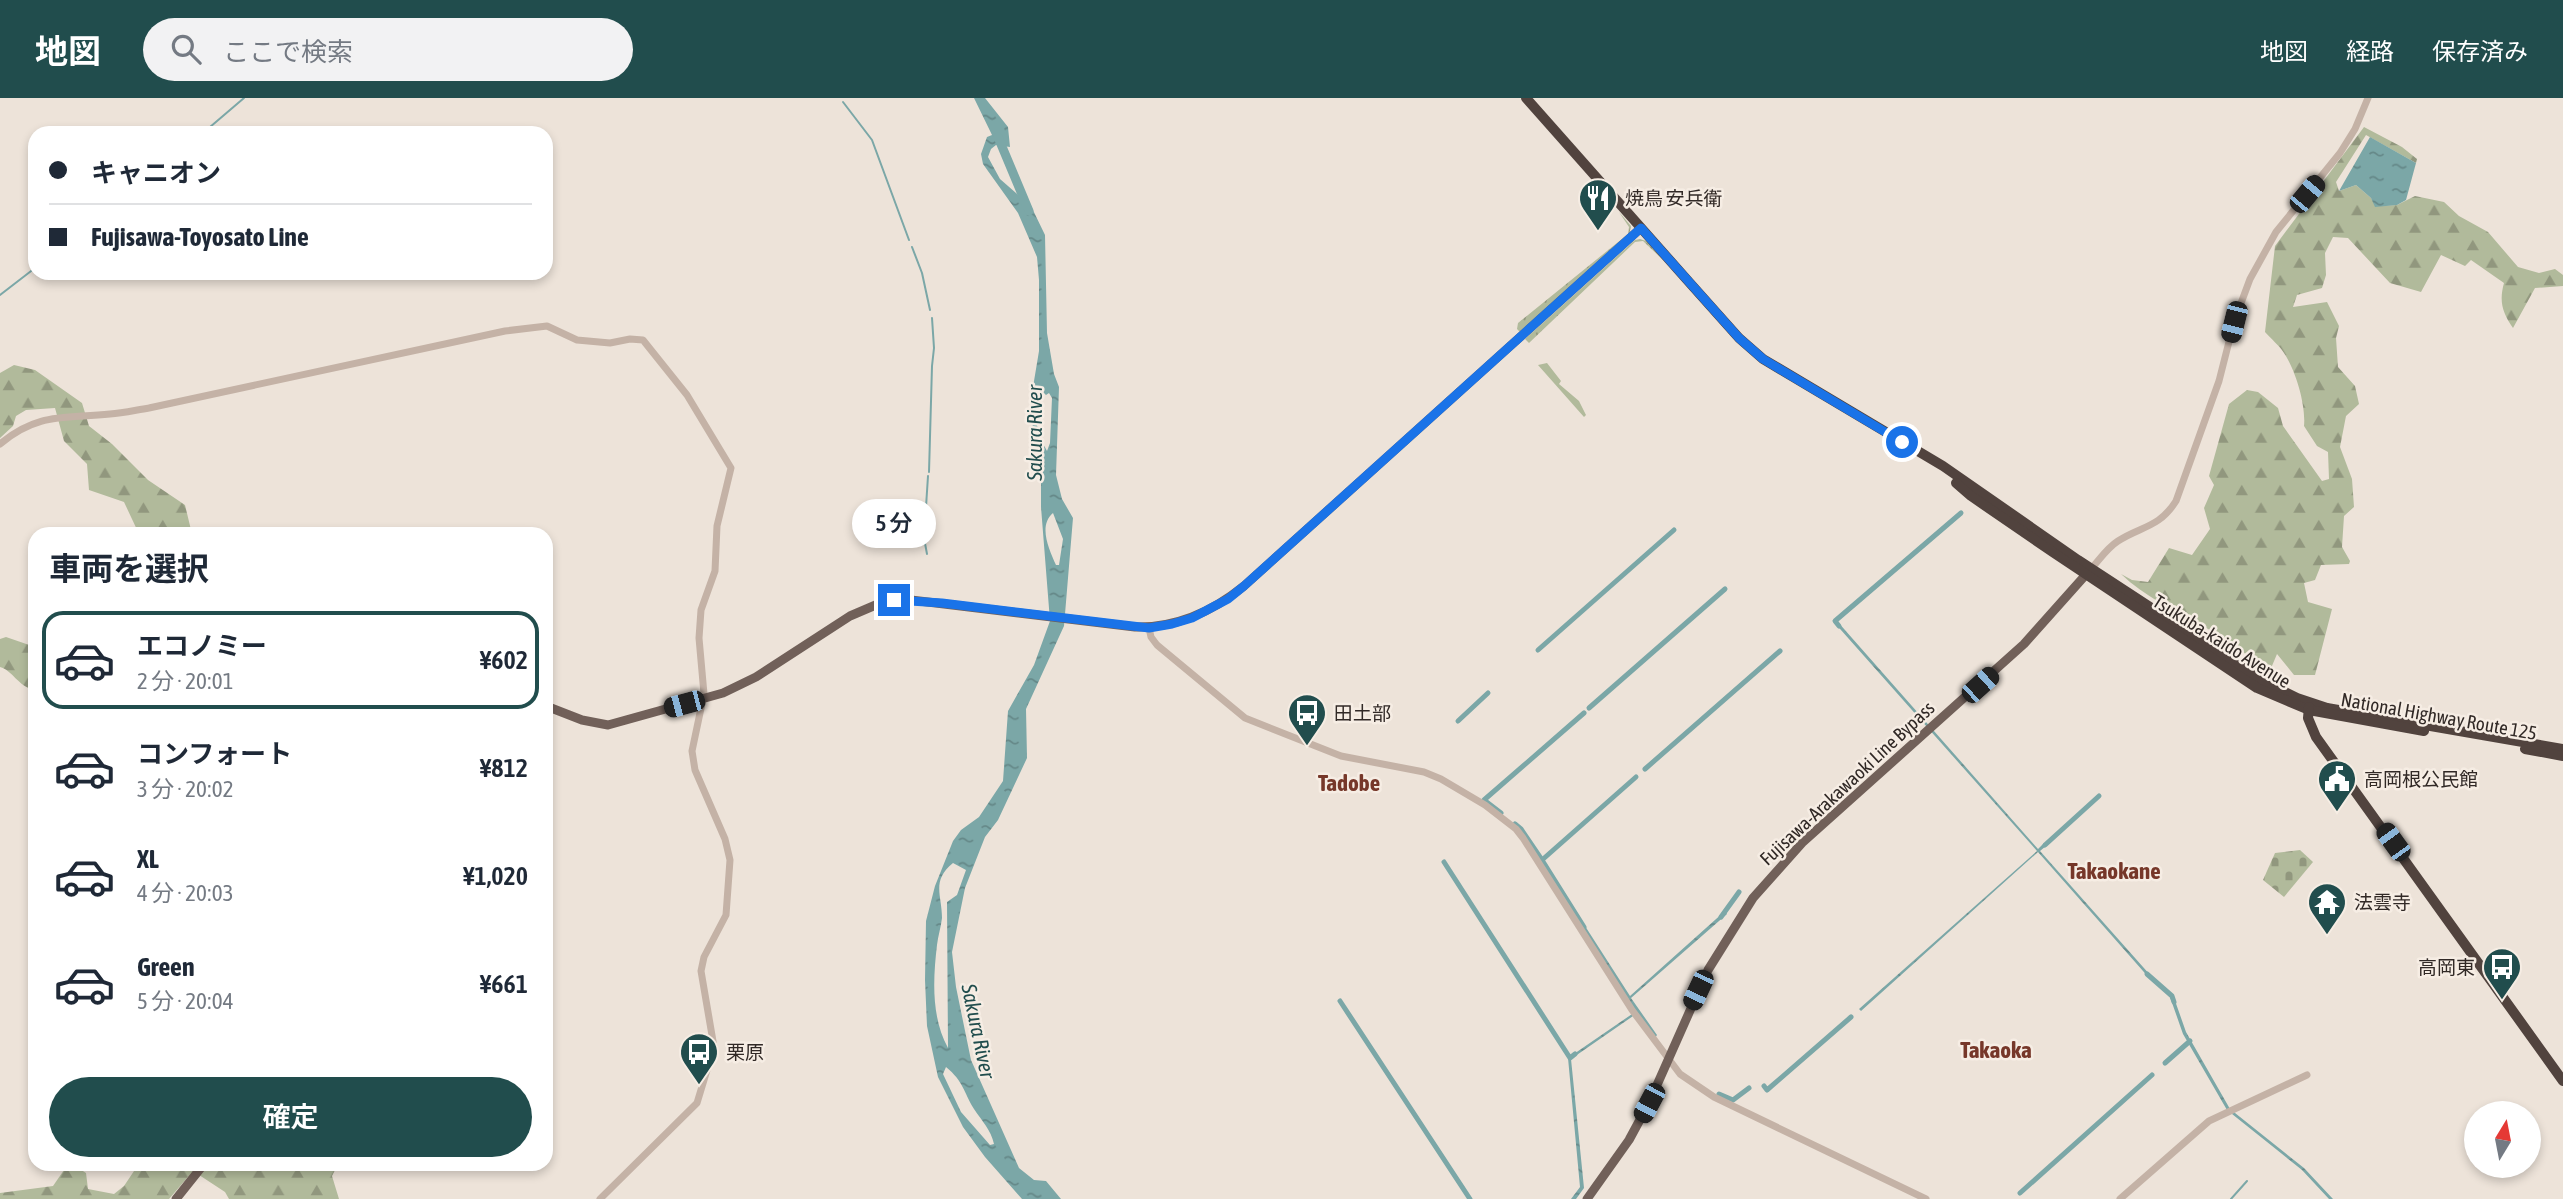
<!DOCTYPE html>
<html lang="ja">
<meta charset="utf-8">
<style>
:root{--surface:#fff;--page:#f2f2f3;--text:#1f2937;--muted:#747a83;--line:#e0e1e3;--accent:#214d4d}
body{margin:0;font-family:"Asap Condensed","Noto Sans JP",sans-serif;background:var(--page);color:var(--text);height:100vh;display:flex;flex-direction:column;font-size:26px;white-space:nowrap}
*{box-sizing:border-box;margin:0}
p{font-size:23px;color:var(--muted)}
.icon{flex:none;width:38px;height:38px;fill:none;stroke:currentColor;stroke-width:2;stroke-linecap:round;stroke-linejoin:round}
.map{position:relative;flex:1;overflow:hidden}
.panel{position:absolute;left:28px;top:429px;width:525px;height:644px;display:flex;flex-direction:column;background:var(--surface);border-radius:21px;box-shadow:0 4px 10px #0003}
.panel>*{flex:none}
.banner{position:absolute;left:28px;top:28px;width:525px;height:154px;border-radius:21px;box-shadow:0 4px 10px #0003;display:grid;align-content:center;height:154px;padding:0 21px;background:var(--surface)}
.needle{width:46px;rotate:10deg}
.controls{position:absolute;left:2464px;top:1003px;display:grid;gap:14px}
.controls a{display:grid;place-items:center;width:77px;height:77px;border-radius:50%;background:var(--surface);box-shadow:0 4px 10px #0003;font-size:35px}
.end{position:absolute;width:32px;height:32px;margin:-16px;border:9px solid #1a73e8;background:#fff;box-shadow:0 0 0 4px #fff}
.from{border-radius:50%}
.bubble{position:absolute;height:49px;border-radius:24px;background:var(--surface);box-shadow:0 4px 10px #0003;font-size:23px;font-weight:600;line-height:49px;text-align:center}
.car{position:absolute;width:21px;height:42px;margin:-21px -10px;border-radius:9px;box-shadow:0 0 5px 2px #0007;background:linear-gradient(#222 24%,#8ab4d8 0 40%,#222 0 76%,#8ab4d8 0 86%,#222 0)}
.banner b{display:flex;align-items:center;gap:24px;height:66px;font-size:26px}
.banner b+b{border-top:2px solid var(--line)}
.banner i{width:18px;height:18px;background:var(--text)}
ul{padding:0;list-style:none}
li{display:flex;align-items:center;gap:21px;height:98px;margin:0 14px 10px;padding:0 7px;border:4px solid transparent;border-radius:21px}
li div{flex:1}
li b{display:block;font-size:26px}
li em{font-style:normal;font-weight:600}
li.current{border-color:var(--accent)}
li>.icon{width:63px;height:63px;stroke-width:1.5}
h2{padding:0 21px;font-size:32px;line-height:84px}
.primary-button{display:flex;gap:14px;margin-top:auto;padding:14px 21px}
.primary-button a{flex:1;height:80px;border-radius:42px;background:var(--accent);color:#fff;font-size:28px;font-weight:600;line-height:80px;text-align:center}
header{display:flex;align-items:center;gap:42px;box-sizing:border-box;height:98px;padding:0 35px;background:var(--accent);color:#fff}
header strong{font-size:33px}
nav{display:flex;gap:38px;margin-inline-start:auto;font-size:24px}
.search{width:490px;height:63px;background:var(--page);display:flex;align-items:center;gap:18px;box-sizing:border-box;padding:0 24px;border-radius:38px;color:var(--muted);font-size:26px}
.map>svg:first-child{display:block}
.grass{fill:url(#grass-tufts)}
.forest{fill:url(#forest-firs)}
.cemetery{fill:url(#cemetery-stones)}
.park{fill:#b1ba9b}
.water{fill:url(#water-ripples);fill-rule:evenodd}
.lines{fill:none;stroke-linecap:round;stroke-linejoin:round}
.stream{stroke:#7ba7a7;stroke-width:2}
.canal{stroke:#7ba7a7;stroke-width:5}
.river{stroke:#7ba7a7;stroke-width:9}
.minor{stroke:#c4b2a6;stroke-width:7}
.major{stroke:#716059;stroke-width:9}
.highway{stroke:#51433e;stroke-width:10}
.route{stroke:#1a73e8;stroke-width:9}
.labels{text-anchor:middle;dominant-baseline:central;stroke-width:5;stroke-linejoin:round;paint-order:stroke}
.poi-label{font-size:19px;fill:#312926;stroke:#f6ede4;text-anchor:start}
.street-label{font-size:19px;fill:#312926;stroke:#f6ede4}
.water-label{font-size:21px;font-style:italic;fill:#214d4d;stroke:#f6ede4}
.quarter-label{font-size:23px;font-weight:bold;fill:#763729;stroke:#f6ede4}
</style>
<header>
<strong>地図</strong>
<div class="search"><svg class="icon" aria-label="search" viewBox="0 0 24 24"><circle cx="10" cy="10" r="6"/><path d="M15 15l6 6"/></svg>ここで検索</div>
<nav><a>地図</a><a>経路</a><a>保存済み</a></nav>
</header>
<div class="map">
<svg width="2563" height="1101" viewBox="0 0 2563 1101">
<defs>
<pattern id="grass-tufts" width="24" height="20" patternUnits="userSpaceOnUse" patternTransform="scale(1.75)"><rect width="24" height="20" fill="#b1ba9b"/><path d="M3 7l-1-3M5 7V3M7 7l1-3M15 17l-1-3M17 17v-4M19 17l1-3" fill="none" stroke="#91977e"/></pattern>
<pattern id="forest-firs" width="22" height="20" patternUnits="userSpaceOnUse" patternTransform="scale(1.75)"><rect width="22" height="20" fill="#b1ba9b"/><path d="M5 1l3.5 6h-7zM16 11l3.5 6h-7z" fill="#91977e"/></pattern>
<pattern id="cemetery-stones" width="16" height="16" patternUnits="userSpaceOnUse" patternTransform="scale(1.75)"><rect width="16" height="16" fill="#b1ba9b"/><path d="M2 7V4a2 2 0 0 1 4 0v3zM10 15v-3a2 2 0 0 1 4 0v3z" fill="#91977e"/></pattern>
<pattern id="water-ripples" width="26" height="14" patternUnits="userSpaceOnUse" patternTransform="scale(1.75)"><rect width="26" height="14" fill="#7ba7a7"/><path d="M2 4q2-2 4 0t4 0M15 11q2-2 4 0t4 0" fill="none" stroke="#658888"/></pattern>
</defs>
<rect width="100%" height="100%" fill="#ede3d9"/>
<g class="grass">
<polygon points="1619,114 1631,128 1629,137 1520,234 1517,231 1518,225 1628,136 1629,129"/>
<polygon points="1640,141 1646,143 1664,163 1643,143 1635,144 1529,245 1525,241 1635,142"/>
</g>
<g class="forest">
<path d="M2364,29l38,20 15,12 -1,4 -50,-28 -30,47 3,9 17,-6 15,13 5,8 21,-1 18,-9 29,6 15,14 29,16 30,35 21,6 16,-4 8,6v11l-28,2 -22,40c-11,-16 -14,-27 -9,-45l-33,-23 -6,6 -24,-11 -20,37 -31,-9 -42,-45 -15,-1 -8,16 1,22 -4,13 -25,7 -4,12 34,-5 12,24 -3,12 2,29 17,19 4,18 -13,12 -6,31 12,32 2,28 -10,9 -2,31 8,14 -1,3 -28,1 -6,15 -11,3 4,19 24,7 -17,66h-21l-17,-21 -8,19c-20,-18 -42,-33 -66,-47 -29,-16 -58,-29 -82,-52l11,6 16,2 21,-34 23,7 18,-26 -6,-21 10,-23 -5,-9 20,-72 18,-14 11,2 20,16 5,18 39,55 7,-2 -1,-27 -11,-6 -13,-20c2,-21 -8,-55 -20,-73 -5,-8 -13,-14 -19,-21l10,-86z"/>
<polygon points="14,267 35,272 82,305 89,328 112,346 148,382 185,407 192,436 139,436 124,404 89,392 87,366 64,343 55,310 26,312 16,318 13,328 0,340 0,275"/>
<path d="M6,539l29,10v44c-18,-6 -23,-21 -35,-24v-28z"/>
<polygon points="72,1066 86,1075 88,1091 114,1096 124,1088 134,1073 129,1066 338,1066 332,1078 339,1101 229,1101 225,1094 193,1073 169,1101 0,1101 0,1095 53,1088 64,1072"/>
</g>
<polygon class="cemetery" points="2300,752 2313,764 2284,799 2263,782 2275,755"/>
<polygon class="park" points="1547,265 1561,283 1559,286 1579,303 1586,317 1584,319 1538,267"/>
<g class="water">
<path d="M974,0h11l23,29 2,20 -14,-2 -5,4 -3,8 12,22 31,27 14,29 2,98 7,41 5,13 -3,88 6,24 11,19 -9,108 -38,83 1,49 -29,62 -13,17 -20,51 -13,64 4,35 15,73 48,108 15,12 12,1 15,18h-39l-37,-42 -22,-30 -25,-50 -11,-51 -2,-46 1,-59 9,-35 18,-45 8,-11 18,-13 24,-36 5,-70 26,-46 16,-44 -9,-114v-49l-12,-47 10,-60v-71l-2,-23 -19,-44 -35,-49 -2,-10 6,-17 5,-2zM1036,292h5l5,5 3,-2 3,5 -2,45 -3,8c-10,-17 -15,-41 -11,-61zM1053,415l10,26 -4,26h-3c-7,-16 -18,-39 -3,-52zM953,765l13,7 -9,25 -10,7 1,146c-17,-31 -15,-69 -11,-103 1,-9 4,-18 5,-27 0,-23 -11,-37 11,-55zM946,969c18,15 17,24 28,42 8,12 17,21 20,35l-4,1 -29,-33 -18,-38z"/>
<polygon points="2370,39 2416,65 2406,102 2397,107 2375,109 2371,100 2356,87 2339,93"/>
<polygon points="1833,523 1837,523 2038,751 2044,745 2046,748 2040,753 2151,878 2149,880 2143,873 2038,754 1861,913 1859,911 2037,753"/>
<polygon points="1725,813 1727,816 1631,900 1657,937 1655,940 1636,916 1571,961 1584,1090 1576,1101 1571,1101 1580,1089 1568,960 1635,914 1583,830 1585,828 1630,898"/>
<polygon points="2173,897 2186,934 2230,1011 2304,1070 2333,1101 2329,1101 2302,1072 2227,1012 2183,936 2170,899"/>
</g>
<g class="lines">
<g class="stream">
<polyline points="843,4 872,42 909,142"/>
<polyline points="203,35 244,0"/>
<polyline points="912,149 922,175 930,212"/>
<polyline points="0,197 35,170"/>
<polyline points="929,374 932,268 934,250 932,220"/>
<polyline points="927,456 924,440 928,378"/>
<polyline points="2231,1101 2247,1083"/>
</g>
<g class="canal">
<polyline points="1839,528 1835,523 1961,415"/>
<polyline points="1538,552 1674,432"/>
<polyline points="1589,610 1725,491"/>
<polyline points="1458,623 1488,595"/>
<polyline points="1645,671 1780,553"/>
<polyline points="1501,715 1484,702 1584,615"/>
<polyline points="1515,726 1521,731 1542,762"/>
<polyline points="2045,747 2099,698"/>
<polyline points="1444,764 1570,960 1575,956"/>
<polyline points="1721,819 1739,794"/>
<polyline points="1584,829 1542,762 1636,679"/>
<polyline points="2147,876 2172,898 2174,904"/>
<polyline points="1340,903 1470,1101"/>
<polyline points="2165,965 2190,943"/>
<polyline points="1764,988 1767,992 1851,919"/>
<polyline points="1719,996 1733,1002 1749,990"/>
<polyline points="2020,1095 2152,977"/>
</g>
<polyline class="river" points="998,39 1029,113"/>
<g class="minor">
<path d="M0,346c38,-32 65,-25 110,-30 13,-1 26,-4 39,-6l356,-77 42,-5 30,14 33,3 20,-4 13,1 44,55 44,73 -14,58 -2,45 -14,39 -2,28 5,56 -12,57 3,19 30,69 5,21 -4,55 -22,42 -3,14 13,76 -17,56 -97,96"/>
<path d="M2091,471c9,-10 16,-21 27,-28 23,-15 41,-13 58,-40l43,-120 15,-59 16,-43 26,-47 64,-79 15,-24 13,-31"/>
<polyline points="1149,530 1151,539 1157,547 1245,620 1341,658 1424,674 1441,681 1485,707 1516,731 1523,740 1632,912 1680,976 1714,999 1926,1101"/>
<polyline points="2120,1101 2209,1023 2307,977"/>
</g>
<g class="major">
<path d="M546,608l36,14 26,5 115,-32 33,-16 94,-61 28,-12 33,-4 224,27c42,1 77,-15 109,-41l397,-358"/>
<polyline points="176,1101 204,1066"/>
<polyline points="1587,1101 1629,1042 1649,1005 1708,872 1753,800 1802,745 2024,546 2090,472"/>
</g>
<g class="highway">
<polyline points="1526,0 1689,184 1739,240 1763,261 1943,368 2078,462 2263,583 2297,600 2327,610 2563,651"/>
<polyline points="1956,385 1971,398 2054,455 2257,590 2309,612 2424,633"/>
<polyline points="2309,609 2308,620 2316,639 2563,983"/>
<polyline points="2525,651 2563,658"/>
</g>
</g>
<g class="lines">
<polyline class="route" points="894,502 942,505 1149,530 1172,526 1192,520 1228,501 1244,488 1641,130 1739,240 1763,261 1902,344"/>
</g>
<defs>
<symbol id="restaurant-pin" viewBox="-11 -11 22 30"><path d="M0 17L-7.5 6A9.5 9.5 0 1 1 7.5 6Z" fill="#214d4d" stroke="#f6ede4"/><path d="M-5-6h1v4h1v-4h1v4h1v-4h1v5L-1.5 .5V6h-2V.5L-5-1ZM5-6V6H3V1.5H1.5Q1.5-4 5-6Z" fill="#fff"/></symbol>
<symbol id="bus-pin" viewBox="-11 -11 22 30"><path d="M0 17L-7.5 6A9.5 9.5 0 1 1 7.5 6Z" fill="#214d4d" stroke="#f6ede4"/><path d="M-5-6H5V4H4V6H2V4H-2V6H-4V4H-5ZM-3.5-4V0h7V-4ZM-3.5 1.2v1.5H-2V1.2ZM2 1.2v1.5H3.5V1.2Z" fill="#fff"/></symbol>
<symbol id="civic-pin" viewBox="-11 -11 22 30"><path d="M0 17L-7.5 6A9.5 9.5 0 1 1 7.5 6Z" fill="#214d4d" stroke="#f6ede4"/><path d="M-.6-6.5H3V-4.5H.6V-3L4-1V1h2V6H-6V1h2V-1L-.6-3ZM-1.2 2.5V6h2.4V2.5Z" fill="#fff"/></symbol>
<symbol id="temple-pin" viewBox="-11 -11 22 30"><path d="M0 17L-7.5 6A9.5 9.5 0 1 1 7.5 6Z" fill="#214d4d" stroke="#f6ede4"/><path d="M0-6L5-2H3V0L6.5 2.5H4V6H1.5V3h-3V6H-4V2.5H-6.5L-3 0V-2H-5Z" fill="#fff"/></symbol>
</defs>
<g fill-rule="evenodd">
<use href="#restaurant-pin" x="1576" y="78" width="44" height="60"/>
<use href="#bus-pin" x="1285" y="593" width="44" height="60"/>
<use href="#civic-pin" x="2315" y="659" width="44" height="60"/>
<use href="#temple-pin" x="2305" y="782" width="44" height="60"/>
<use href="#bus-pin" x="2480" y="847" width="44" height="60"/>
<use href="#bus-pin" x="677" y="932" width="44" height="60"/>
</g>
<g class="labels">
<g class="poi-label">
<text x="1625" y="100">焼鳥 安兵衛</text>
<text x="1334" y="615">田土部</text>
<text x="2364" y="681">高岡根公民館</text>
<text x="2354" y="804">法雲寺</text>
<text x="2475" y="869" text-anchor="end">高岡東</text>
<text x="726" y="954">栗原</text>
</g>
<g class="street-label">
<text transform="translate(2222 543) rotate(32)">Tsukuba-kaido Avenue</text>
<text transform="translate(2439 618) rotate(10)">National Highway Route 125</text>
<text transform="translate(1847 685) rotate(-43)">Fujisawa-Arakawaoki Line Bypass</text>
</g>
<g class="water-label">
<text transform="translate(1034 335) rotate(-90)">Sakura River</text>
<text transform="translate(979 933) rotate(78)">Sakura River</text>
</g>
<g class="quarter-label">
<text x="1349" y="685">Tadobe</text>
<text x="2114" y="773">Takaokane</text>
<text x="1996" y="952">Takaoka</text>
</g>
</g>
</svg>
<div class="controls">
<a><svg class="needle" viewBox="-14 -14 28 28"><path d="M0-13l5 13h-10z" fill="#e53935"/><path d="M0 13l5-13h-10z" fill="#747a83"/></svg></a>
</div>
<i class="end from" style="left:1902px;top:344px"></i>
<i class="end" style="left:894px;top:502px"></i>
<div class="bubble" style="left:852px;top:401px;width:84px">5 分</div>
<i class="car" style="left:2307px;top:96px;rotate:40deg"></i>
<i class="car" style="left:2234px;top:224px;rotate:194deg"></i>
<i class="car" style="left:1980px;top:587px;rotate:48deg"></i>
<i class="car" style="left:684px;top:606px;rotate:255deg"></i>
<i class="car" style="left:2393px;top:744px;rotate:324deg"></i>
<i class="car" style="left:1698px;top:892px;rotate:205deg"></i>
<i class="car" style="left:1649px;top:1005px;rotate:208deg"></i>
<div class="banner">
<b><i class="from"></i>キャニオン</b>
<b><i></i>Fujisawa-Toyosato Line</b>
</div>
<section class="panel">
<h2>車両を選択</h2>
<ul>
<li class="current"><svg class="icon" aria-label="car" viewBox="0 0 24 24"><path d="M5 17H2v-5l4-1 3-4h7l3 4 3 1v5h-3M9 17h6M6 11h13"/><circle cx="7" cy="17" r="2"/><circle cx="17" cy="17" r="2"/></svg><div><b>エコノミー</b><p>2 分 · 20:01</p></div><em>¥602</em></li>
<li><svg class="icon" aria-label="car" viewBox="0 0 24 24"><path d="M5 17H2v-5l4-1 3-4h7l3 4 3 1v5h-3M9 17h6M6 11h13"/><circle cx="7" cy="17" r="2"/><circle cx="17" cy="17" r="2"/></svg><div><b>コンフォート</b><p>3 分 · 20:02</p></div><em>¥812</em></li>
<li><svg class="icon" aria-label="car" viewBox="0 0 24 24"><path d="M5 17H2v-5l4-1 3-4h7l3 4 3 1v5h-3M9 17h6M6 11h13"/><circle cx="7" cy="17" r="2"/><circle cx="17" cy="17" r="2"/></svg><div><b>XL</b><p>4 分 · 20:03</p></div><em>¥1,020</em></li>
<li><svg class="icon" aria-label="car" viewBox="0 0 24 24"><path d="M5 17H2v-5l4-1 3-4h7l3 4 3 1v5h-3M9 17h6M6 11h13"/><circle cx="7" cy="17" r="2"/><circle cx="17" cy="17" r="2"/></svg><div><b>Green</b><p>5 分 · 20:04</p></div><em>¥661</em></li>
</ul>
<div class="primary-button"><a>確定</a></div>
</section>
</div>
